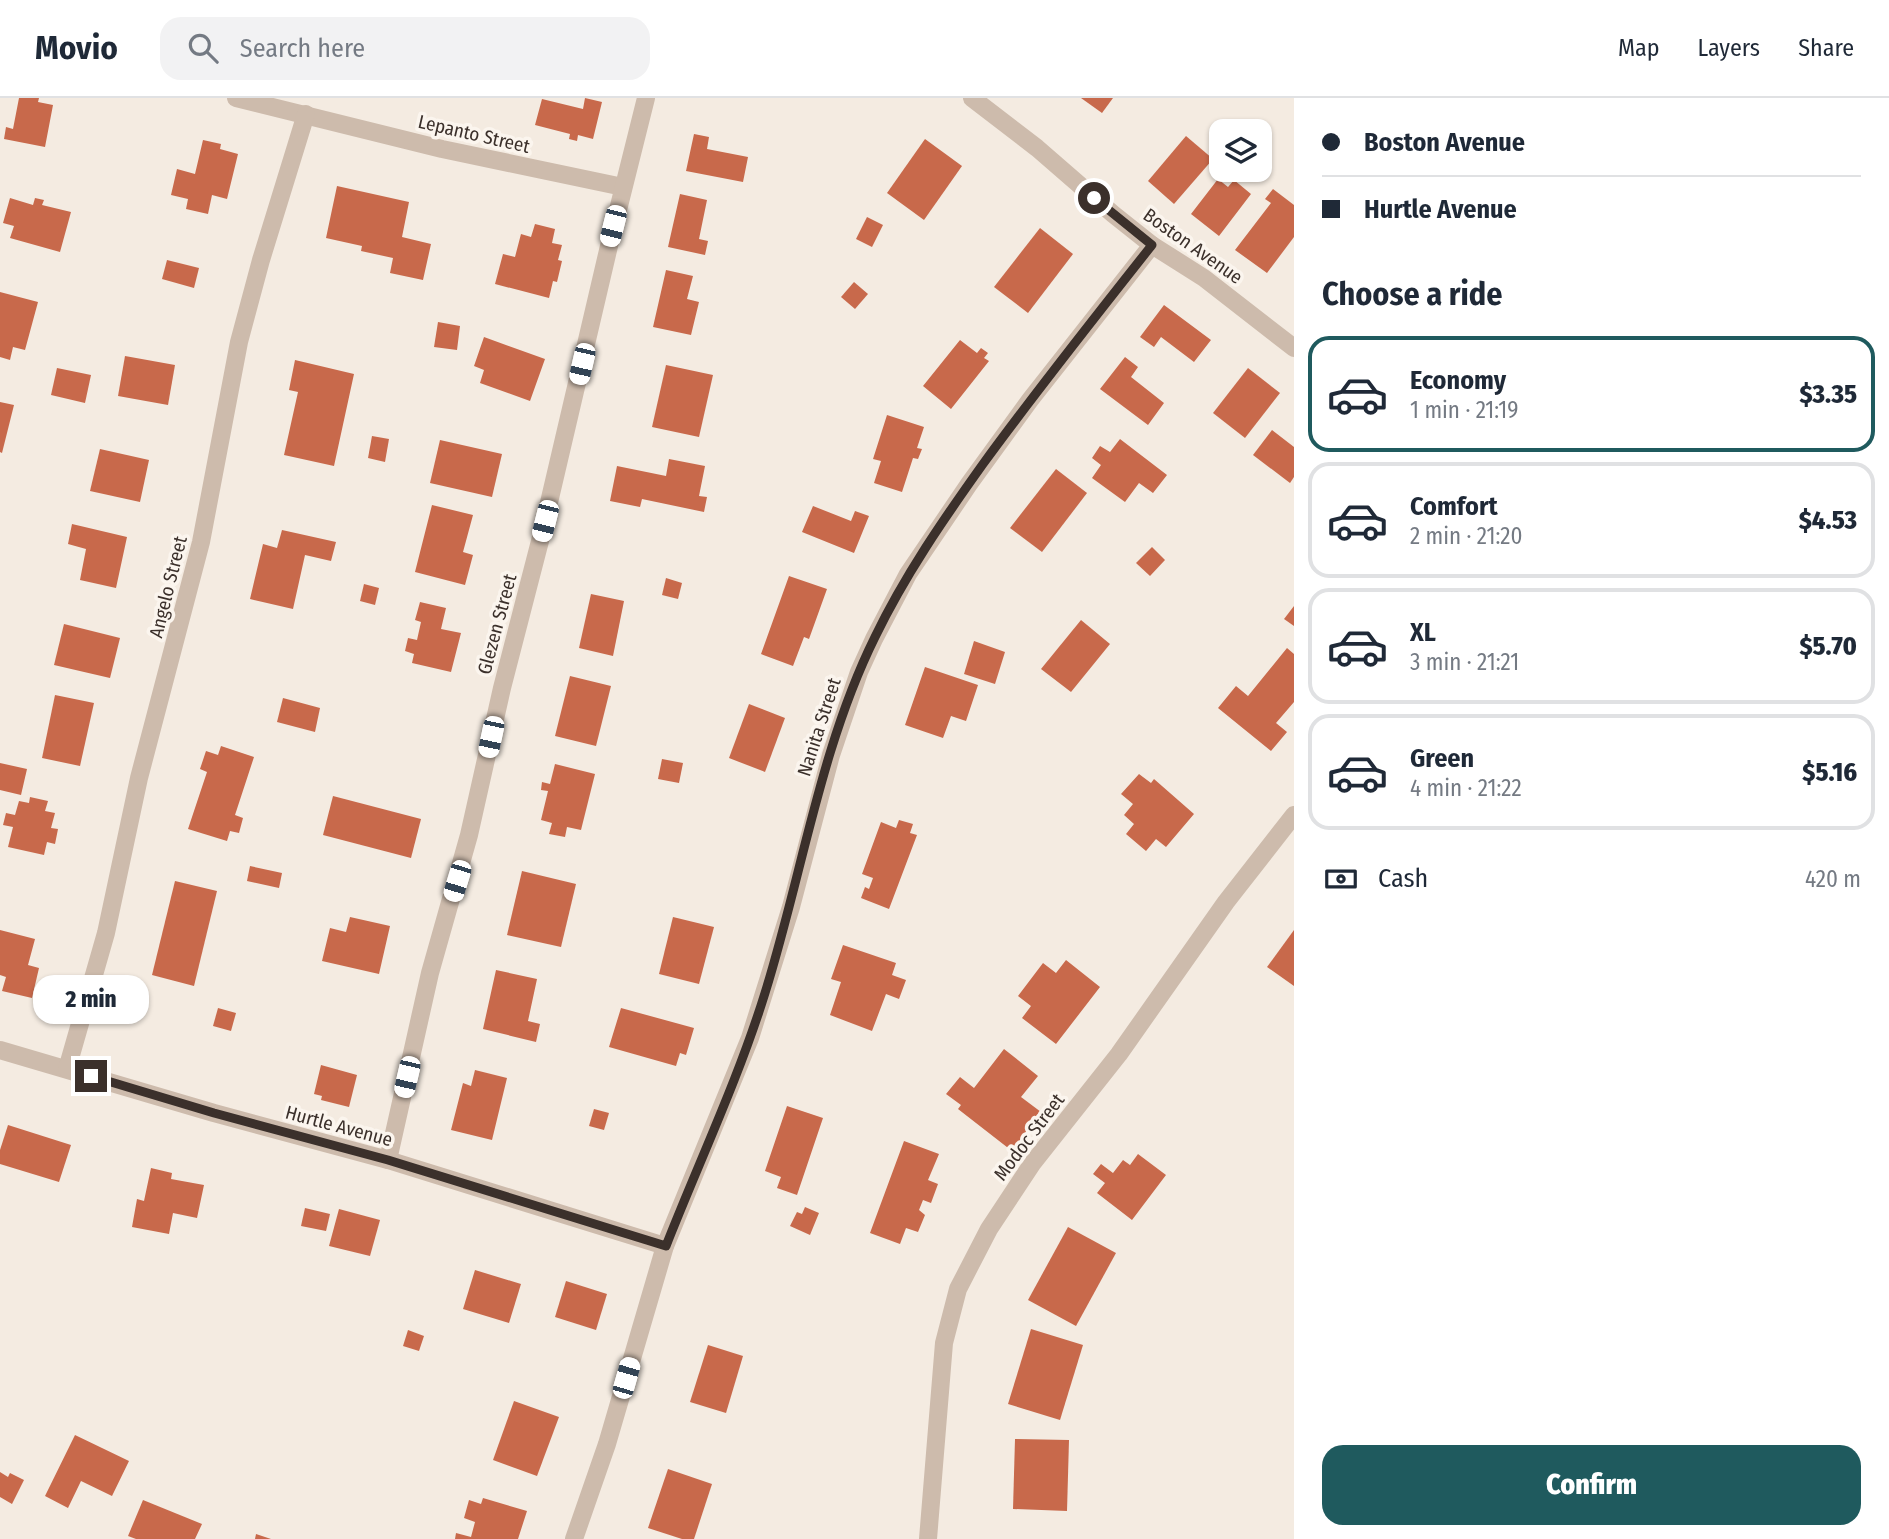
<!DOCTYPE html>
<meta charset="utf-8">
<style>
:root{--surface:#fff;--page:#f2f2f3;--text:#1f2937;--muted:#747a83;--line:#e0e1e3;--accent:#1f5a5e}
body{margin:0;font-family:"Fira Sans Condensed",sans-serif;background:var(--page);color:var(--text);height:100vh;display:flex;flex-direction:column;font-size:26px;white-space:nowrap}
*{box-sizing:border-box;margin:0}
p{font-size:23px;color:var(--muted)}
.icon{flex:none;width:38px;height:38px;fill:none;stroke:currentColor;stroke-width:2;stroke-linecap:round;stroke-linejoin:round}
.map{position:relative;flex:1;overflow:hidden}
.details{display:flex;flex-direction:column;background:var(--surface);width:595px}
.details>*{flex:none}
.banner{display:grid;align-content:center;height:154px;padding:0 28px;background:var(--surface)}
.controls{position:absolute;left:1209px;top:21px;display:grid;gap:14px}
.controls a{display:grid;place-items:center;width:63px;height:63px;border-radius:14px;background:var(--surface);box-shadow:0 2px 5px #0004;font-size:35px}
.end{position:absolute;width:32px;height:32px;margin:-16px;border:9px solid #3b302b;background:#fff;box-shadow:0 0 0 4px #fff}
.from{border-radius:50%}
.bubble{position:absolute;height:49px;border-radius:21px;background:var(--surface);box-shadow:0 2px 5px #0004;font-size:23px;font-weight:800;line-height:49px;text-align:center}
.car{position:absolute;width:21px;height:42px;margin:-21px -10px;border-radius:9px;box-shadow:0 0 5px 2px #0007;background:linear-gradient(#fff 24%,#345 0 40%,#fff 0 76%,#345 0 86%,#fff 0)}
.banner b{display:flex;align-items:center;gap:24px;height:66px;font-size:26px}
.banner b+b{border-top:2px solid var(--line)}
.banner i{width:18px;height:18px;background:var(--text)}
ul{padding:0;list-style:none}
li{display:flex;align-items:center;gap:21px;height:116px;margin:0 14px 10px;padding:0 14px;border:4px solid var(--line);border-radius:21px}
li div{flex:1}
li b{display:block;font-size:26px}
li em{font-style:normal;font-weight:800}
li.on{border-color:var(--accent)}
li>.icon{width:63px;height:63px;stroke-width:1.5}
h2{padding:0 28px;font-size:32px;line-height:84px}
.pay{display:flex;align-items:center;gap:18px;height:77px;padding:0 28px;font-size:26px}
.pay p{margin-inline-start:auto}
.action{display:flex;gap:14px;margin-top:auto;padding:14px 28px}
.action a{flex:1;height:80px;border-radius:21px;background:var(--accent);color:#fff;font-size:28px;font-weight:800;line-height:80px;text-align:center}
header{display:flex;align-items:center;gap:42px;box-sizing:border-box;height:98px;padding:0 35px;background:var(--surface);border-bottom:2px solid var(--line)}
header strong{font-size:33px}
nav{display:flex;gap:38px;margin-inline-start:auto;font-size:24px}
.search{width:490px;height:63px;background:var(--page);display:flex;align-items:center;gap:18px;box-sizing:border-box;padding:0 24px;border-radius:21px;color:var(--muted);font-size:26px}
main{display:flex;flex:1;min-height:0}
.map>svg:first-child{display:block}
.building{fill:#c8694b}
.lines{fill:none;stroke-linecap:round;stroke-linejoin:round}
.street{stroke:#cdbbac;stroke-width:18}
.route{stroke:#3b302b;stroke-width:9}
.labels{text-anchor:middle;dominant-baseline:central;stroke-width:7;stroke-linejoin:round;paint-order:stroke}
.street-label{font-size:19px;fill:#3b302b;stroke:#fbf5ee}
</style>
<header>
<strong>Movio</strong>
<div class="search"><svg class="icon" aria-label="search" viewBox="0 0 24 24"><circle cx="10" cy="10" r="6"/><path d="M15 15l6 6"/></svg>Search here</div>
<nav><a>Map</a><a>Layers</a><a>Share</a></nav>
</header>
<main>
<div class="map">
<svg width="1294" height="1441" viewBox="0 0 1294 1441">
<rect width="100%" height="100%" fill="#f4ebe1"/>
<g class="building">
<polygon points="19,0 39,0 38,4 53,7 45,49 4,41 6,29 13,31"/>
<polygon points="585,0 602,4 593,41 578,37 577,43 569,41 570,36 535,27 542,1 583,11"/>
<polygon points="1081,0 1113,0 1102,15"/>
<polygon points="694,36 709,39 707,51 748,59 743,84 686,73"/>
<polygon points="1186,38 1213,61 1174,106 1148,83"/>
<polygon points="925,41 962,68 924,122 887,95"/>
<polygon points="203,42 221,46 220,51 238,56 227,101 212,97 208,116 186,111 188,101 171,97 177,71 195,76"/>
<polygon points="1218,81 1228,89 1234,82 1251,96 1219,138 1191,116"/>
<polygon points="337,88 409,104 402,139 431,146 423,182 390,175 393,160 361,153 362,148 326,140"/>
<polygon points="1273,91 1294,107 1294,139 1267,175 1235,152 1271,105 1265,101"/>
<polygon points="680,96 707,102 699,141 708,143 705,157 668,149"/>
<polygon points="10,100 33,107 35,100 44,102 42,107 71,114 60,154 10,140 14,128 3,125"/>
<polygon points="867,119 883,127 872,149 856,141"/>
<polygon points="535,126 555,131 552,145 562,147 558,162 562,163 557,184 553,183 549,200 495,186 503,156 515,159 521,136 531,139"/>
<polygon points="1040,130 1073,156 1028,215 994,189"/>
<polygon points="167,162 199,170 194,190 162,181"/>
<polygon points="666,172 693,178 687,201 699,204 691,237 653,229"/>
<polygon points="854,184 868,196 855,211 841,199"/>
<polygon points="0,194 38,204 25,252 13,249 10,262 0,259"/>
<polygon points="1164,207 1211,242 1194,264 1161,239 1154,249 1140,239"/>
<polygon points="438,224 460,228 457,252 434,249"/>
<polygon points="484,239 545,261 530,303 480,285 484,272 474,268"/>
<polygon points="960,242 977,255 981,250 988,255 984,260 989,263 951,311 923,288"/>
<polygon points="125,258 175,267 168,307 118,298"/>
<polygon points="1125,259 1138,269 1131,279 1164,305 1148,327 1100,291"/>
<polygon points="295,262 354,276 334,368 284,357 298,294 289,292"/>
<polygon points="666,267 713,277 699,339 652,329"/>
<polygon points="57,270 91,277 85,305 51,297"/>
<polygon points="1248,270 1280,295 1245,340 1213,315"/>
<polygon points="0,304 14,307 2,355 0,354"/>
<polygon points="887,317 924,329 917,350 922,351 918,361 913,360 902,394 874,385 881,363 873,361"/>
<polygon points="1272,332 1294,349 1294,379 1290,385 1253,357"/>
<polygon points="372,338 389,341 385,364 368,360"/>
<polygon points="1120,341 1167,377 1153,395 1139,385 1125,404 1092,380 1101,367 1092,360 1100,348 1110,354"/>
<polygon points="440,342 502,356 492,399 430,385"/>
<polygon points="100,351 149,362 140,404 90,393"/>
<polygon points="669,361 705,368 699,398 707,399 704,414 642,401 640,409 610,403 617,368 666,378"/>
<polygon points="1056,371 1087,395 1042,454 1010,430"/>
<polygon points="432,407 473,417 463,454 473,457 465,487 415,474"/>
<polygon points="813,408 851,423 855,413 869,418 854,455 802,434"/>
<polygon points="72,426 127,439 116,490 80,482 86,451 68,446"/>
<polygon points="282,432 336,444 331,463 305,457 293,511 250,501 263,446 277,450"/>
<polygon points="1152,449 1165,462 1150,478 1136,465"/>
<polygon points="789,478 827,491 809,541 804,539 793,568 761,556"/>
<polygon points="666,480 682,485 678,501 662,497"/>
<polygon points="364,486 379,490 375,507 360,503"/>
<polygon points="591,496 624,503 613,558 579,550"/>
<polygon points="420,504 446,510 441,531 461,535 451,574 412,565 414,556 405,553 408,540 417,542 421,524 415,522"/>
<polygon points="1294,508 1294,528 1284,521"/>
<polygon points="1081,522 1110,546 1071,594 1041,571"/>
<polygon points="64,526 120,540 110,580 54,567"/>
<polygon points="974,543 1005,554 995,586 964,576"/>
<polygon points="1287,550 1294,556 1294,604 1276,625 1287,634 1271,653 1218,610 1236,588 1248,598"/>
<polygon points="925,569 978,587 966,623 951,618 943,640 905,627"/>
<polygon points="570,578 611,588 596,648 555,638"/>
<polygon points="55,597 94,605 80,668 42,660"/>
<polygon points="283,600 320,610 315,634 277,624"/>
<polygon points="749,606 785,620 765,674 729,660"/>
<polygon points="221,648 254,659 235,717 243,720 239,735 230,733 227,743 188,731 207,674 200,671 206,653 218,657"/>
<polygon points="662,661 683,665 679,685 658,681"/>
<polygon points="0,665 27,671 21,697 0,692"/>
<polygon points="555,666 595,676 581,732 567,729 565,739 549,736 552,725 541,722 548,693 541,692 542,684 550,686"/>
<polygon points="1139,676 1151,685 1154,681 1194,716 1166,749 1156,741 1146,753 1126,736 1134,726 1124,717 1133,706 1121,696"/>
<polygon points="333,698 421,721 411,760 323,737"/>
<polygon points="30,699 48,703 45,713 55,715 51,730 58,731 55,746 47,744 44,757 8,749 13,729 3,727 6,715 15,717 19,703 29,705"/>
<polygon points="899,722 913,726 910,735 917,737 889,811 861,800 865,789 869,791 873,780 862,776 881,724 896,730"/>
<polygon points="250,768 282,775 279,790 247,783"/>
<polygon points="522,773 576,786 561,849 507,837"/>
<polygon points="175,783 217,793 194,888 152,877"/>
<polygon points="350,819 390,828 379,876 322,863 330,830 346,834"/>
<polygon points="673,819 714,829 699,886 659,876"/>
<polygon points="0,832 35,841 28,867 39,870 32,900 2,893 6,879 0,877"/>
<polygon points="1294,832 1294,888 1267,869"/>
<polygon points="843,847 896,865 892,877 906,882 899,901 886,896 872,933 830,917 841,884 831,881"/>
<polygon points="1066,862 1100,889 1056,946 1022,920 1031,908 1018,898 1043,865 1056,875"/>
<polygon points="496,872 537,881 528,923 540,926 536,944 483,931"/>
<polygon points="218,910 236,915 231,933 213,928"/>
<polygon points="621,910 694,930 686,957 680,955 676,968 609,949"/>
<polygon points="1004,951 1038,978 1021,999 1041,1014 1012,1053 958,1011 961,1007 946,996 960,979 974,990"/>
<polygon points="321,967 357,977 349,1009 321,1002 322,998 314,996"/>
<polygon points="475,972 507,980 492,1042 451,1032 463,985 471,988"/>
<polygon points="787,1008 823,1020 797,1097 777,1090 781,1079 765,1073"/>
<polygon points="594,1011 609,1015 604,1032 589,1028"/>
<polygon points="8,1027 71,1047 59,1084 0,1066 0,1052"/>
<polygon points="904,1043 939,1056 928,1082 938,1086 931,1105 923,1102 919,1112 925,1117 918,1134 906,1130 900,1146 870,1135"/>
<polygon points="1138,1056 1166,1077 1132,1122 1097,1095 1105,1085 1093,1076 1101,1066 1113,1075 1123,1062 1130,1067"/>
<polygon points="151,1070 172,1075 171,1081 204,1087 197,1120 173,1115 169,1136 132,1129 137,1101 144,1103"/>
<polygon points="805,1109 819,1115 810,1137 790,1128 797,1114 802,1116"/>
<polygon points="305,1110 330,1116 326,1133 301,1128"/>
<polygon points="339,1111 380,1122 370,1158 329,1148"/>
<polygon points="1068,1129 1116,1155 1076,1228 1028,1202"/>
<polygon points="475,1172 521,1186 509,1225 463,1211"/>
<polygon points="566,1183 607,1196 596,1232 555,1219"/>
<polygon points="1031,1231 1083,1247 1060,1322 1008,1306"/>
<polygon points="408,1232 424,1238 419,1253 403,1248"/>
<polygon points="708,1247 743,1258 726,1315 690,1304"/>
<polygon points="514,1303 559,1319 537,1378 493,1362"/>
<polygon points="75,1337 129,1363 112,1398 81,1383 68,1410 45,1398"/>
<polygon points="1015,1341 1069,1342 1067,1413 1013,1411"/>
<polygon points="668,1371 712,1386 694,1441 682,1441 648,1430"/>
<polygon points="0,1374 8,1379 10,1375 24,1382 12,1406 0,1399"/>
<polygon points="483,1400 527,1413 518,1441 455,1441 456,1435 471,1439 475,1424 464,1420 469,1402 481,1406"/>
<polygon points="143,1402 202,1426 195,1441 136,1441 128,1438"/>
<polygon points="256,1436 271,1441 255,1441"/>
</g>
<g class="lines">
<g class="street">
<polyline points="236,0 442,51 623,89"/>
<polyline points="972,0 1037,50 1113,116 1152,147 1204,180 1294,250"/>
<polyline points="0,952 214,1015 388,1062 665,1148"/>
<polyline points="67,971 106,835 139,680 201,444 239,244 261,162 306,16"/>
<polyline points="388,1062 430,875 469,737 502,590 540,443 609,148 646,0"/>
<polyline points="574,1441 607,1346 665,1148 750,940 791,809 831,657 859,574 874,541 908,476 969,386 1030,302 1152,147"/>
<polyline points="928,1441 944,1245 958,1191 989,1131 1032,1066 1119,956 1226,804 1294,717"/>
</g>
</g>
<g class="lines">
<path class="route" d="M91,978l123,37 174,47 278,86c33,-84 72,-166 99,-253 37,-118 55,-245 110,-356 30,-62 68,-117 108,-173 54,-74 112,-147 169,-219l-58,-47"/>
</g>
<g class="labels">
<g class="street-label">
<text transform="translate(474 36) rotate(13)">Lepanto Street</text>
<text transform="translate(1193 148) rotate(35)">Boston Avenue</text>
<text transform="translate(168 489) rotate(-76)">Angelo Street</text>
<text transform="translate(497 526) rotate(-75)">Glezen Street</text>
<text transform="translate(819 629) rotate(-72)">Nanita Street</text>
<text transform="translate(339 1028) rotate(15)">Hurtle Avenue</text>
<text transform="translate(1029 1039) rotate(-53)">Modoc Street</text>
</g>
</g>
</svg>
<div class="controls">
<a><svg class="icon" aria-label="layers" viewBox="0 0 24 24"><path d="M12 4l9 5-9 5-9-5zM3 14l9 5 9-5"/></svg></a>
</div>
<i class="end from" style="left:1094px;top:100px"></i>
<i class="end" style="left:91px;top:978px"></i>
<div class="bubble" style="left:33px;top:877px;width:116px">2 min</div>
<i class="car" style="left:613px;top:128px;rotate:194deg"></i>
<i class="car" style="left:582px;top:266px;rotate:193deg"></i>
<i class="car" style="left:545px;top:423px;rotate:194deg"></i>
<i class="car" style="left:491px;top:639px;rotate:192deg"></i>
<i class="car" style="left:457px;top:783px;rotate:197deg"></i>
<i class="car" style="left:407px;top:979px;rotate:193deg"></i>
<i class="car" style="left:626px;top:1280px;rotate:16deg"></i>
</div>
<section class="details">
<div class="banner">
<b><i class="from"></i>Boston Avenue</b>
<b><i></i>Hurtle Avenue</b>
</div>
<h2>Choose a ride</h2>
<ul>
<li class="on"><svg class="icon" aria-label="car" viewBox="0 0 24 24"><path d="M5 17H2v-5l4-1 3-4h7l3 4 3 1v5h-3M9 17h6M6 11h13"/><circle cx="7" cy="17" r="2"/><circle cx="17" cy="17" r="2"/></svg><div><b>Economy</b><p>1 min · 21:19</p></div><em>$3.35</em></li>
<li><svg class="icon" aria-label="car" viewBox="0 0 24 24"><path d="M5 17H2v-5l4-1 3-4h7l3 4 3 1v5h-3M9 17h6M6 11h13"/><circle cx="7" cy="17" r="2"/><circle cx="17" cy="17" r="2"/></svg><div><b>Comfort</b><p>2 min · 21:20</p></div><em>$4.53</em></li>
<li><svg class="icon" aria-label="car" viewBox="0 0 24 24"><path d="M5 17H2v-5l4-1 3-4h7l3 4 3 1v5h-3M9 17h6M6 11h13"/><circle cx="7" cy="17" r="2"/><circle cx="17" cy="17" r="2"/></svg><div><b>XL</b><p>3 min · 21:21</p></div><em>$5.70</em></li>
<li><svg class="icon" aria-label="car" viewBox="0 0 24 24"><path d="M5 17H2v-5l4-1 3-4h7l3 4 3 1v5h-3M9 17h6M6 11h13"/><circle cx="7" cy="17" r="2"/><circle cx="17" cy="17" r="2"/></svg><div><b>Green</b><p>4 min · 21:22</p></div><em>$5.16</em></li>
</ul>
<div class="pay"><svg class="icon" aria-label="cash" viewBox="0 0 24 24"><path d="M3 7h18v10H3z"/><circle cx="12" cy="12" r="2"/></svg>Cash<p>420 m</p></div>
<div class="action"><a>Confirm</a></div>
</section>
</main>
